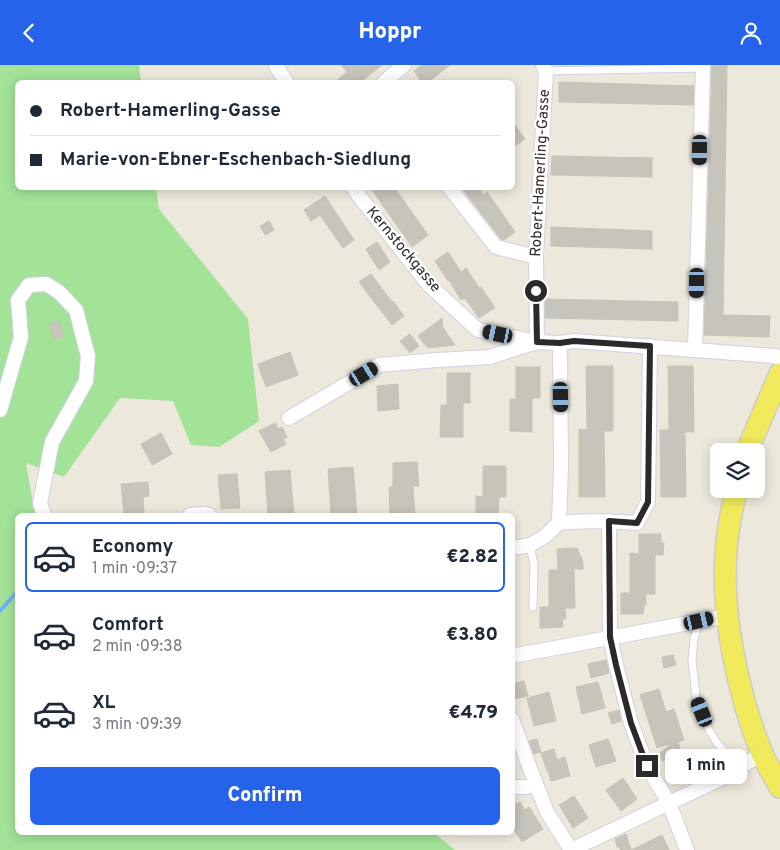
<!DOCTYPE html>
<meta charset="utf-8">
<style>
:root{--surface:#fff;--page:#f2f2f3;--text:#1f2937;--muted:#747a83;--line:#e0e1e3;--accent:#2563eb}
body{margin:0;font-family:Overpass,sans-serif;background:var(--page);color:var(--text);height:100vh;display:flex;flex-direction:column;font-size:19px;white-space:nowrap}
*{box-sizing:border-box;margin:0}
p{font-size:16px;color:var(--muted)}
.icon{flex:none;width:28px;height:28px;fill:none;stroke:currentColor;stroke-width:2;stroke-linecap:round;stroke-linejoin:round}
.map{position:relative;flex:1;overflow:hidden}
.drawer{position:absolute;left:15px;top:448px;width:500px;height:322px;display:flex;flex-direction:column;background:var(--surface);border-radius:8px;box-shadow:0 2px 12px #0003}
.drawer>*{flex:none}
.banner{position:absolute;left:15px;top:15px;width:500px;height:110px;border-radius:8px;box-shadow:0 2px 12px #0003;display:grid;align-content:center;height:110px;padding:0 15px;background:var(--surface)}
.tools{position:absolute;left:710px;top:378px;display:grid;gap:10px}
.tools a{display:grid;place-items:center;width:55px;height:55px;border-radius:8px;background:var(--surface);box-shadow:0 2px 12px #0003;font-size:25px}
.end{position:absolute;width:22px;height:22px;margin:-11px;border:6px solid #2a2a2a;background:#fff;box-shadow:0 0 0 2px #fff}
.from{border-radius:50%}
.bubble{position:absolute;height:35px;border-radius:8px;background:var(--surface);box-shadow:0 2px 12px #0003;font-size:16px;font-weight:800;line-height:35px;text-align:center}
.car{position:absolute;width:15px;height:30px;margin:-15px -8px;border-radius:6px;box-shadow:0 0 4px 1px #0007;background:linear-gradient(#222 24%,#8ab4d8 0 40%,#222 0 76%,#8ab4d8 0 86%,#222 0)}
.banner b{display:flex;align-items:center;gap:18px;height:48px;font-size:19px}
.banner b+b{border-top:1px solid var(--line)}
.banner i{width:12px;height:12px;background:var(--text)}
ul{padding:9px 0 0;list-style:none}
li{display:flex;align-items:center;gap:15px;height:70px;margin:0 10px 8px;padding:0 5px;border:2px solid transparent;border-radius:8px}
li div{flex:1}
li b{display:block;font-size:19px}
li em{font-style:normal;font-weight:800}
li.current{border-color:var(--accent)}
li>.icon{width:45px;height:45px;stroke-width:1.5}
.primary-button{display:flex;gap:10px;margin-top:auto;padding:10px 15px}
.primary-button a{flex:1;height:58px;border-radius:8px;background:var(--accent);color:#fff;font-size:20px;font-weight:800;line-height:58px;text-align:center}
header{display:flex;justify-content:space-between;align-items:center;height:65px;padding:0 15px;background:var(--accent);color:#fff;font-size:22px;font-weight:800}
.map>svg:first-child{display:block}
.green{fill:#a2e398}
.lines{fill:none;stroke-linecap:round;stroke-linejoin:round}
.stream{stroke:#6eb3ee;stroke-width:4}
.building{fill:#c7c4bb;stroke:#c7c4b5}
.lane-casing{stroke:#d1d1e2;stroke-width:9}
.street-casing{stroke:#d1d1e2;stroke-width:16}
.primary-casing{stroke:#ccc;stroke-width:24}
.lane{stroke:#fff;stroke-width:7}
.street{stroke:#fff;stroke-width:14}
.primary{stroke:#f0ea5c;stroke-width:21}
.route{stroke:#2a2a2a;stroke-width:6}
.labels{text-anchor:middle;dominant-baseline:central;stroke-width:4.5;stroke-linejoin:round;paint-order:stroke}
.street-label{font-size:15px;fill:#2a2a2a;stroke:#fff}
</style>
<header><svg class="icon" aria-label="back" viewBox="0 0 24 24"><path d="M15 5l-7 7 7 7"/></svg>Hoppr<svg class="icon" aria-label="person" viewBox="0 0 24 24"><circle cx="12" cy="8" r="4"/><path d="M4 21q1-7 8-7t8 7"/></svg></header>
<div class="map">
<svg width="780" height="785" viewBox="0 0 780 785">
<rect width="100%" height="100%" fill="#ece8db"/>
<polygon class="green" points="0,0 139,0 141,17 18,18 18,122 156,123 159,144 248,254 259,356 219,382 191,380 173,336 120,333 64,412 26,398 35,450 18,450 18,768 434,768 455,785 0,785"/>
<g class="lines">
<polyline class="stream" points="0,546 18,526"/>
</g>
<g class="building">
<polygon points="341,0 382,0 359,18 334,18 347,7"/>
<polygon points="422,0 450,0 427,18 422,18 414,6"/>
<polygon points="712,0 727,0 723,250 770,251 769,272 704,270"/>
<polygon points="559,17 694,21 693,40 559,37"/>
<polygon points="512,56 525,74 512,83"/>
<polygon points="552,91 652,93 652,112 551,110"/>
<polygon points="370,122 394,122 428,170 412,182"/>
<polygon points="461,122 478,122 483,130 487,127 515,167 504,175 501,174"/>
<polygon points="325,131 354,175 343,183 320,150 311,156 304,145"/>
<polygon points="269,156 274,165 265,170 260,161"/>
<polygon points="551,162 652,166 652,184 551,181"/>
<polygon points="377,177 390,197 379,205 366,184"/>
<polygon points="448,187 461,207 466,203 479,223 481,222 495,243 479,253 465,233 461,235 449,215 448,216 435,196"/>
<polygon points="371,209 392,237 393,236 404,251 392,260 359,217"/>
<polygon points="545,234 678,237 678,256 545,253"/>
<polygon points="442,253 443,263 455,280 428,283 418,271"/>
<polygon points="59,256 64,271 53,274 49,259"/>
<polygon points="410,269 419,281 410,288 400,276"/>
<polygon points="290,287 298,310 266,322 258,299"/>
<polygon points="586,301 613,301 613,366 604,366 605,432 579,432 579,364 587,365"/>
<polygon points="668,301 693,301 694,367 685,367 686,432 661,432 660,365 669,365"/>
<polygon points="516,302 540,302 540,333 532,333 532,367 510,366 510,334 516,334"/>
<polygon points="447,308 470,308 470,338 463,338 463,372 440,372 441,340 447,340"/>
<polygon points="398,319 399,344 378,346 377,321"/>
<polygon points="275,358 278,364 282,362 287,372 283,374 286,379 271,387 259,366"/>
<polygon points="161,368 172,389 152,400 141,379"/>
<polygon points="417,397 419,421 413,421 415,450 390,450 389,422 393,422 393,398"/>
<polygon points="483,401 506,401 506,432 499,432 498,450 476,450 476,431 483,432"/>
<polygon points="353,402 357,450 331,450 328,404"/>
<polygon points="290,405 294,450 268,450 265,407"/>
<polygon points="237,409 240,443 221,444 218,410"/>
<polygon points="148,417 149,431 143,432 144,450 124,450 121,419"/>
<polygon points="639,469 661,469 661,478 664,478 663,490 655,490 655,529 646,529 646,540 644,540 643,549 621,549 621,528 630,528 630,488 639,489"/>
<polygon points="577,483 583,497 583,504 574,504 575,543 565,543 566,554 562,554 563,562 540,563 540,542 549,542 549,505 558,505 557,484"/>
<polygon points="673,590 676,600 664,603 662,592"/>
<polygon points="606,595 609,608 591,613 588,599"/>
<polygon points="524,616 528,631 514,634 512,626 512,619"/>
<polygon points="598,617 605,643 582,649 576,622"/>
<polygon points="659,624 666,647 674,644 684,675 678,677 682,690 662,696 659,688 673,678 657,683 640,630"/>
<polygon points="549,627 556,656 534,661 527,633"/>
<polygon points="619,645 621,656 612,659 608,648"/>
<polygon points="537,674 541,687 534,689 529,676"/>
<polygon points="608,674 616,696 596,702 589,680"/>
<polygon points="554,684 557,695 565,692 570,711 551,716 548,706 547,706 541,688"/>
<polygon points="623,713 637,734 621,746 606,725"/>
<polygon points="574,731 588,753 573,763 559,740"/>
<polygon points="520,737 525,745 529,742 543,764 522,777 512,762 512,741"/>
<polygon points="626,769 631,785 621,785 617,781 615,774"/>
<polygon points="662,770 669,785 631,785"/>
</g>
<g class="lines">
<defs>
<g id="lane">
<polyline points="546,6 702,3"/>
<polyline points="530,480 534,500 533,542"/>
<polyline points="699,556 694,574 692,595 696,631 708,663 717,678 729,692 744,700"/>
</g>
<g id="street">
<polyline points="276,1 287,18"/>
<polyline points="383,18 404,0"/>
<polyline points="353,122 359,131 428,219 478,265 537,277 536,192 546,6 543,0"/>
<polyline points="449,122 496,182 536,192"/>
<polyline points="695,284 703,0"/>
<polyline points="0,345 21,272 18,235 29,220 46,219 59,227 76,245 88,291 86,316 52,377 40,438 44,450"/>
<polyline points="289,353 379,300 437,295 490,292 537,277 560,278 574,276 775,291 780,294"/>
<polyline points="190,450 204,449 209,450"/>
<polyline points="609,456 610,572 616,600 631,658 647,701 669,738 687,785"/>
<path d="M559,458c26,-3 52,-2 78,0l11,-21 2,-156"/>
<polyline points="512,483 530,480 544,472 559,458 561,403 560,278"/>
<polyline points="512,591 727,551"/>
<polyline points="512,654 526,693 547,747 571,785 669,738 729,710 753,694 763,690"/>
<polyline points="512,722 526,722 536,720"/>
</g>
<g id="primary">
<polyline points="747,386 780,309"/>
<path d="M736,424c-4,21 -9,42 -10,64 -3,43 3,86 13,128 6,25 13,49 23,72 5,12 12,23 18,34"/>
</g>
</defs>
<use href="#lane" class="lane-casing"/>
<use href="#street" class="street-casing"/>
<use href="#primary" class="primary-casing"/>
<use href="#lane" class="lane"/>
<use href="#street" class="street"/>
<use href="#primary" class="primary"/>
</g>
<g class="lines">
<polyline class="route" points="536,226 537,277 560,278 574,276 650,281 648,437 637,458 609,456 610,572 616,600 631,658 647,701"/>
</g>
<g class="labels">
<g class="street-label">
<text transform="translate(541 108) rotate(-87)">Robert-Hamerling-Gasse</text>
<text transform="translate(403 185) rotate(50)">Kernstockgasse</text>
</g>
</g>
</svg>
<div class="tools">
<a><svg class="icon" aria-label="layers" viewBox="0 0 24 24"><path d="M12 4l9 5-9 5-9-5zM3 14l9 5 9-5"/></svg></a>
</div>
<i class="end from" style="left:536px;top:226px"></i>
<i class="end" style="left:647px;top:701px"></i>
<div class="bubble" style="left:665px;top:684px;width:82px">1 min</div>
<i class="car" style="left:700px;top:85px;rotate:181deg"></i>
<i class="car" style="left:697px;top:218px;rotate:181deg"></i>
<i class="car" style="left:498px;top:269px;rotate:282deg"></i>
<i class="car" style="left:364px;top:309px;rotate:59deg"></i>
<i class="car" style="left:561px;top:332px;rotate:179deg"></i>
<i class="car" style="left:699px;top:556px;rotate:77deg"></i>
<i class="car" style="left:702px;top:647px;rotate:338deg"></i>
<div class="banner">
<b><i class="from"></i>Robert-Hamerling-Gasse</b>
<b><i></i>Marie-von-Ebner-Eschenbach-Siedlung</b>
</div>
<section class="drawer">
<ul>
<li class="current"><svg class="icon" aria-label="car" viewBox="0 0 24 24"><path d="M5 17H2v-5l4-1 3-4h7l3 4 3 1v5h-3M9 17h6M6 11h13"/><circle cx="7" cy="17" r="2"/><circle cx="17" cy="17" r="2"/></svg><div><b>Economy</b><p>1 min · 09:37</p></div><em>€2.82</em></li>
<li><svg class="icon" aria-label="car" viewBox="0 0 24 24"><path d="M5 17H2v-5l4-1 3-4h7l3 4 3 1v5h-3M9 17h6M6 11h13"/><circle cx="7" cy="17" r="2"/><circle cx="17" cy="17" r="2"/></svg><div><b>Comfort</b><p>2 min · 09:38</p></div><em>€3.80</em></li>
<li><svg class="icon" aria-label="car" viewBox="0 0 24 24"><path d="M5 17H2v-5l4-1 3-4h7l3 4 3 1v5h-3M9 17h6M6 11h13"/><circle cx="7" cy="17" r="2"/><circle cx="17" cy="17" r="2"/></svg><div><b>XL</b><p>3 min · 09:39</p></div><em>€4.79</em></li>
</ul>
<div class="primary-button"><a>Confirm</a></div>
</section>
</div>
